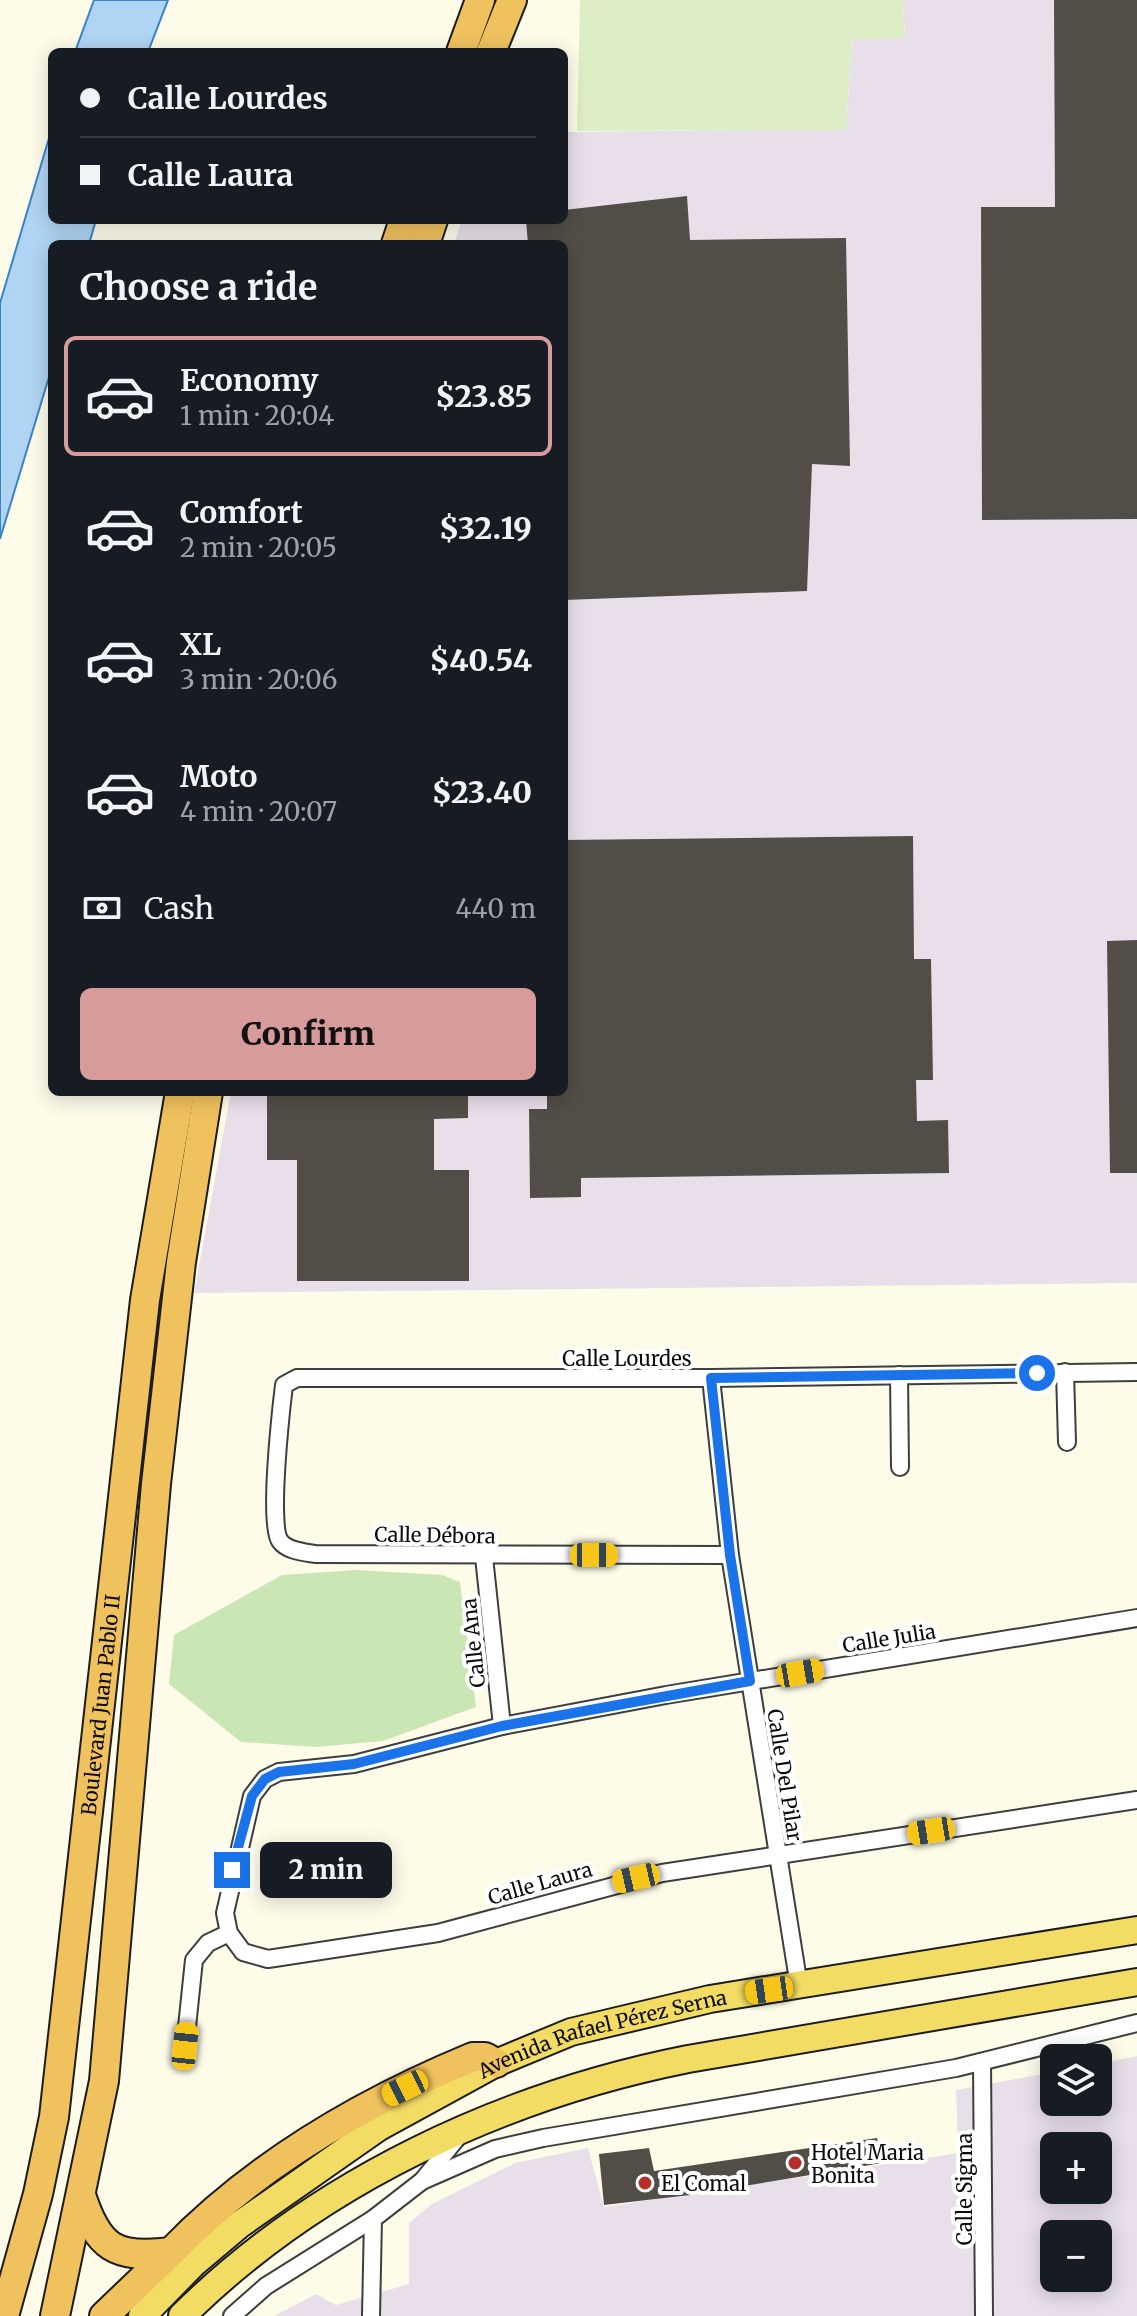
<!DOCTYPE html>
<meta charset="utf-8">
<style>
:root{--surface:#171b24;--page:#20242c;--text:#f1f3f6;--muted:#9ea1a6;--line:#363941;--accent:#d69b9a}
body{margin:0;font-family:Merriweather,serif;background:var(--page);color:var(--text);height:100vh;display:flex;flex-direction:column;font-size:30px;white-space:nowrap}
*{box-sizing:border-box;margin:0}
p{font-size:26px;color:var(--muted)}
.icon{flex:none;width:44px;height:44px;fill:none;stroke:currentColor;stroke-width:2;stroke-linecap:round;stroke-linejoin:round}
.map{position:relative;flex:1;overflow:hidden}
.side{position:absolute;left:48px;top:240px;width:520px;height:856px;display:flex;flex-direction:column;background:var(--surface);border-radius:12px;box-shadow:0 4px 20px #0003}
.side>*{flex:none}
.hud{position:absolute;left:48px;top:48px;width:520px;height:176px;border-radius:12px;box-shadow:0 4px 20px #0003;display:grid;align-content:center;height:176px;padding:0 32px;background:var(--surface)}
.controls{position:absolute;left:1040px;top:2044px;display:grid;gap:16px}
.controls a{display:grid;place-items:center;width:72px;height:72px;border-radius:12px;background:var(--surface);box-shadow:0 4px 20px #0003;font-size:40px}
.end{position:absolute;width:36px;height:36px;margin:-18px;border:10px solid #1a73e8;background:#fff;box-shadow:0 0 0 4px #fff}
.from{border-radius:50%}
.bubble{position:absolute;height:56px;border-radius:12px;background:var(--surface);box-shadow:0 4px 20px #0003;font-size:26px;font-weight:800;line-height:56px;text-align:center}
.car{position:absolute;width:24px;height:48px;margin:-24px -12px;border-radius:10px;box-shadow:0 0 6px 2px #0007;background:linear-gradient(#f5c518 24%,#345 0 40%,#f5c518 0 76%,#345 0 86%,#f5c518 0)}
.hud b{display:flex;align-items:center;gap:28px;height:76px;font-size:30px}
.hud b+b{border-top:2px solid var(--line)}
.hud i{width:20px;height:20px;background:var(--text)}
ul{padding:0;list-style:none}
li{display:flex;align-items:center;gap:24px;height:120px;margin:0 16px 12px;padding:0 16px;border:4px solid transparent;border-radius:12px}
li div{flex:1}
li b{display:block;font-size:30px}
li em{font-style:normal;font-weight:800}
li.on{border-color:var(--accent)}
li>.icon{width:72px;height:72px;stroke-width:1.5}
h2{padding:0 32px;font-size:36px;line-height:96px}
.pay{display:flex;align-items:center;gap:20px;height:88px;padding:0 32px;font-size:30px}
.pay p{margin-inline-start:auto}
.primary-button{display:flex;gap:16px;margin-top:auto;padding:16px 32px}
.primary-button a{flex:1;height:92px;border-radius:12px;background:var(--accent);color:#111;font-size:32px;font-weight:800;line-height:92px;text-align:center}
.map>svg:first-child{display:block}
.industrial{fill:#e9dfea;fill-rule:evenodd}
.green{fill:#cae6b5}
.pitch{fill:#ddeec6}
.water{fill:#b0d4f3;stroke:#3a83c7;stroke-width:2}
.building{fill:#534d47}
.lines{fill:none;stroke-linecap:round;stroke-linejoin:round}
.minor-casing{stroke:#3e3e3e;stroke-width:20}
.primary-casing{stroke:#1c1c1c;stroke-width:30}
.trunk-casing{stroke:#1c1c1c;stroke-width:32}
.minor{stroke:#fff;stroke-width:16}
.primary{stroke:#f3dc64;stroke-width:26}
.trunk{stroke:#f0c25e;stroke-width:28}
.route{stroke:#1a73e8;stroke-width:10}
.poi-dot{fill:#b42f29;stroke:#fff;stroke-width:3}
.labels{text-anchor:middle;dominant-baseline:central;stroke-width:8;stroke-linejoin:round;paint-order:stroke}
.street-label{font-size:20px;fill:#0b0b0b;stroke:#fff}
.poi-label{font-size:20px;fill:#0b0b0b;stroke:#fff;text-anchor:start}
</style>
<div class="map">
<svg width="1137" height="2316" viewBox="0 0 1137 2316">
<rect width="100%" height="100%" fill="#fefce9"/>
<g class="industrial">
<polygon points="903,0 1137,0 1137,1283 194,1293 231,1092 564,1092 564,244 454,244 462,220 564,220 564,132 846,129 852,40 905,38"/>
<path d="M1137,2056v260h-863l42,-22 20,11 73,-21v-61l23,-19 83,-41 73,-15 16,59 354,-54 -2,-63 98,-18v30h44v-38zM1054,2146h44v44h-44zM1054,2234h44v44h-44z"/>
</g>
<polygon class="green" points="357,1570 442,1575 460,1582 476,1707 383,1741 316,1747 241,1742 169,1684 174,1635 282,1575"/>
<polygon class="pitch" points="580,0 903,0 905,38 852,40 846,130 577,131"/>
<g class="water">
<polygon points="94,0 168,0 148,52 75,52"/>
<polygon points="52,128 52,220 96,220 89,244 52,244 52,367 0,539 0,303"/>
</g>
<g class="building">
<polygon points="1054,0 1137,0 1137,519 982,520 981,207 1055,207"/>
<polygon points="687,196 690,240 846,238 850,466 812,464 807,591 564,600 564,244 528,244 526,220 564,220 564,210"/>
<polygon points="913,836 914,959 931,959 933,1080 916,1080 917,1121 948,1120 949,1173 581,1178 581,1197 530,1198 529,1109 547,1109 547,1092 564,1092 564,840"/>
<polygon points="1137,940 1137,1173 1110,1173 1107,941"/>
<polygon points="267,1092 468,1092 468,1118 434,1119 434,1170 469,1170 469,1281 297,1281 297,1160 267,1160"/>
<polygon points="877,2138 882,2163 690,2195 604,2205 599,2154 649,2148 654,2171"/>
</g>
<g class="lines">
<defs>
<g id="minor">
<polyline points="1065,1372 1067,1442"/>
<polyline points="899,1375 900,1467"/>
<polyline points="711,1378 730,1555 799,1986"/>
<path d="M730,1555l-415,-1c-11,-2 -28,-3 -35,-13 -12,-16 1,-131 4,-156l13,-7h414l426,-6"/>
<polyline points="484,1557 502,1726"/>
<polyline points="1137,1618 666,1695 502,1726 354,1764 279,1772 265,1779 252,1796 225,1913 229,1933 243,1952 268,1959 438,1933 662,1873 1137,1800"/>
<polyline points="185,2046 194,1960 208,1943 229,1933"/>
<polyline points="982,2062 984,2316"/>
<polyline points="422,2181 495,2149 543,2138 956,2068 1137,2023"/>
<polyline points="232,2316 266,2286 373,2219 422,2181 458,2137"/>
<polyline points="371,2316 373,2219"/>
</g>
<g id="primary">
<path id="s1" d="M142,2316l52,-53 45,-38 140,-98 117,-64 75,-31 139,-33 427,-69"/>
<path d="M182,2316c135,-134 320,-220 506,-257l449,-77"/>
</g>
<g id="trunk">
<polyline points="461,52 480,0"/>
<polyline points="491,52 512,0"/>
<polyline points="396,244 404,220"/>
<polyline points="425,244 433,220"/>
<path d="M81,2195c17,53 34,64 90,57 83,-86 193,-150 302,-195h12l11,6"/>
<path id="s2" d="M4,2316l34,-122 16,-77 91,-817 35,-208"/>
<polyline points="55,2316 104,2081 156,1484 181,1262 208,1092"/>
<polyline points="104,2316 171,2252"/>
</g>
</defs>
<use href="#minor" class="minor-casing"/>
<use href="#primary" class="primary-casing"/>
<use href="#trunk" class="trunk-casing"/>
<use href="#minor" class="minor"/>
<use href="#primary" class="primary"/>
<use href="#trunk" class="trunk"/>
</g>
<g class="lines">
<polyline class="route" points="232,1870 252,1796 265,1779 279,1772 354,1764 502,1726 750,1681 730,1555 711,1378 1037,1373"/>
</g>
<g class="poi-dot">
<circle cx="795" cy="2163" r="8"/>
<circle cx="645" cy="2183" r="8"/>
</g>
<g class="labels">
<g class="street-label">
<text x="627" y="1358">Calle Lourdes</text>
<text transform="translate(435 1535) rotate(1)">Calle Débora</text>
<text transform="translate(889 1638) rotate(-9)">Calle Julia</text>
<text transform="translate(473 1643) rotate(-96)">Calle Ana</text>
<text stroke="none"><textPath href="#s2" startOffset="620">Boulevard Juan Pablo II</textPath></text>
<text transform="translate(785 1775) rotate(81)">Calle Del Pilar</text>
<text transform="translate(540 1883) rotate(-16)">Calle Laura</text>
<text stroke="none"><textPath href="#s1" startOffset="548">Avenida Rafael Pérez Serna</textPath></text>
<text transform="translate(964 2189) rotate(-90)">Calle Sigma</text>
</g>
<g class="poi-label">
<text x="811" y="2152">Hotel Maria<tspan x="811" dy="23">Bonita</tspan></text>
<text x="661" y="2183">El Comal</text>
</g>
</g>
</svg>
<div class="controls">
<a><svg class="icon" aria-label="layers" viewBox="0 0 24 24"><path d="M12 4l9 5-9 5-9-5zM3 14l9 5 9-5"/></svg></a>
<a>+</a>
<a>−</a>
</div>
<i class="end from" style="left:1037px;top:1373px"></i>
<i class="end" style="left:232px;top:1870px"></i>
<div class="bubble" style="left:260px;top:1842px;width:132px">2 min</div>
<i class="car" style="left:594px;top:1555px;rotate:90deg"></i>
<i class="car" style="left:800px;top:1673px;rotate:80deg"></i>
<i class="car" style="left:931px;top:1831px;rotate:261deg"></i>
<i class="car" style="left:636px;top:1878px;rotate:257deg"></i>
<i class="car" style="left:769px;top:1990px;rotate:262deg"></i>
<i class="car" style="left:185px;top:2046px;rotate:6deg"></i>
<i class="car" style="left:405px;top:2088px;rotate:244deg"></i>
<div class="hud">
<b><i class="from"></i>Calle Lourdes</b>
<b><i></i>Calle Laura</b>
</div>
<section class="side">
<h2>Choose a ride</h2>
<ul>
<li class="on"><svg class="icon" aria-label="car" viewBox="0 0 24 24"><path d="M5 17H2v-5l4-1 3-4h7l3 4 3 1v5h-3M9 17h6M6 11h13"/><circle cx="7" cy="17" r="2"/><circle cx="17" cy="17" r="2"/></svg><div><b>Economy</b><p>1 min · 20:04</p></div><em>$23.85</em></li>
<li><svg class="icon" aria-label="car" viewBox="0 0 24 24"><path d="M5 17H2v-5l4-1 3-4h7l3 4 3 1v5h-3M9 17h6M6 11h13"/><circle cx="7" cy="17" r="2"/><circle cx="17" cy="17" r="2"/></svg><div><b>Comfort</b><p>2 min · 20:05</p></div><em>$32.19</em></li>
<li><svg class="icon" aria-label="car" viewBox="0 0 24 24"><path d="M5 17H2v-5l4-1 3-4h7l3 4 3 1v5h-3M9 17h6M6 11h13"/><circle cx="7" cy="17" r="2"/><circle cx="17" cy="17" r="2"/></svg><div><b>XL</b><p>3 min · 20:06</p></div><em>$40.54</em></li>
<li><svg class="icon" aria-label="car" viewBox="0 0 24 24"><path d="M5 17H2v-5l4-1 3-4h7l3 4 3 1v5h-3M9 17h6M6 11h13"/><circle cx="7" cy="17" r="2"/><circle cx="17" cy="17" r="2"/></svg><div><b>Moto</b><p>4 min · 20:07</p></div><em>$23.40</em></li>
</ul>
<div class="pay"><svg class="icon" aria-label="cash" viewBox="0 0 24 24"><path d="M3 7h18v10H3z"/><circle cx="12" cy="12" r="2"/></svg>Cash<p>440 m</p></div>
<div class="primary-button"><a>Confirm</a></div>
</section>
</div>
